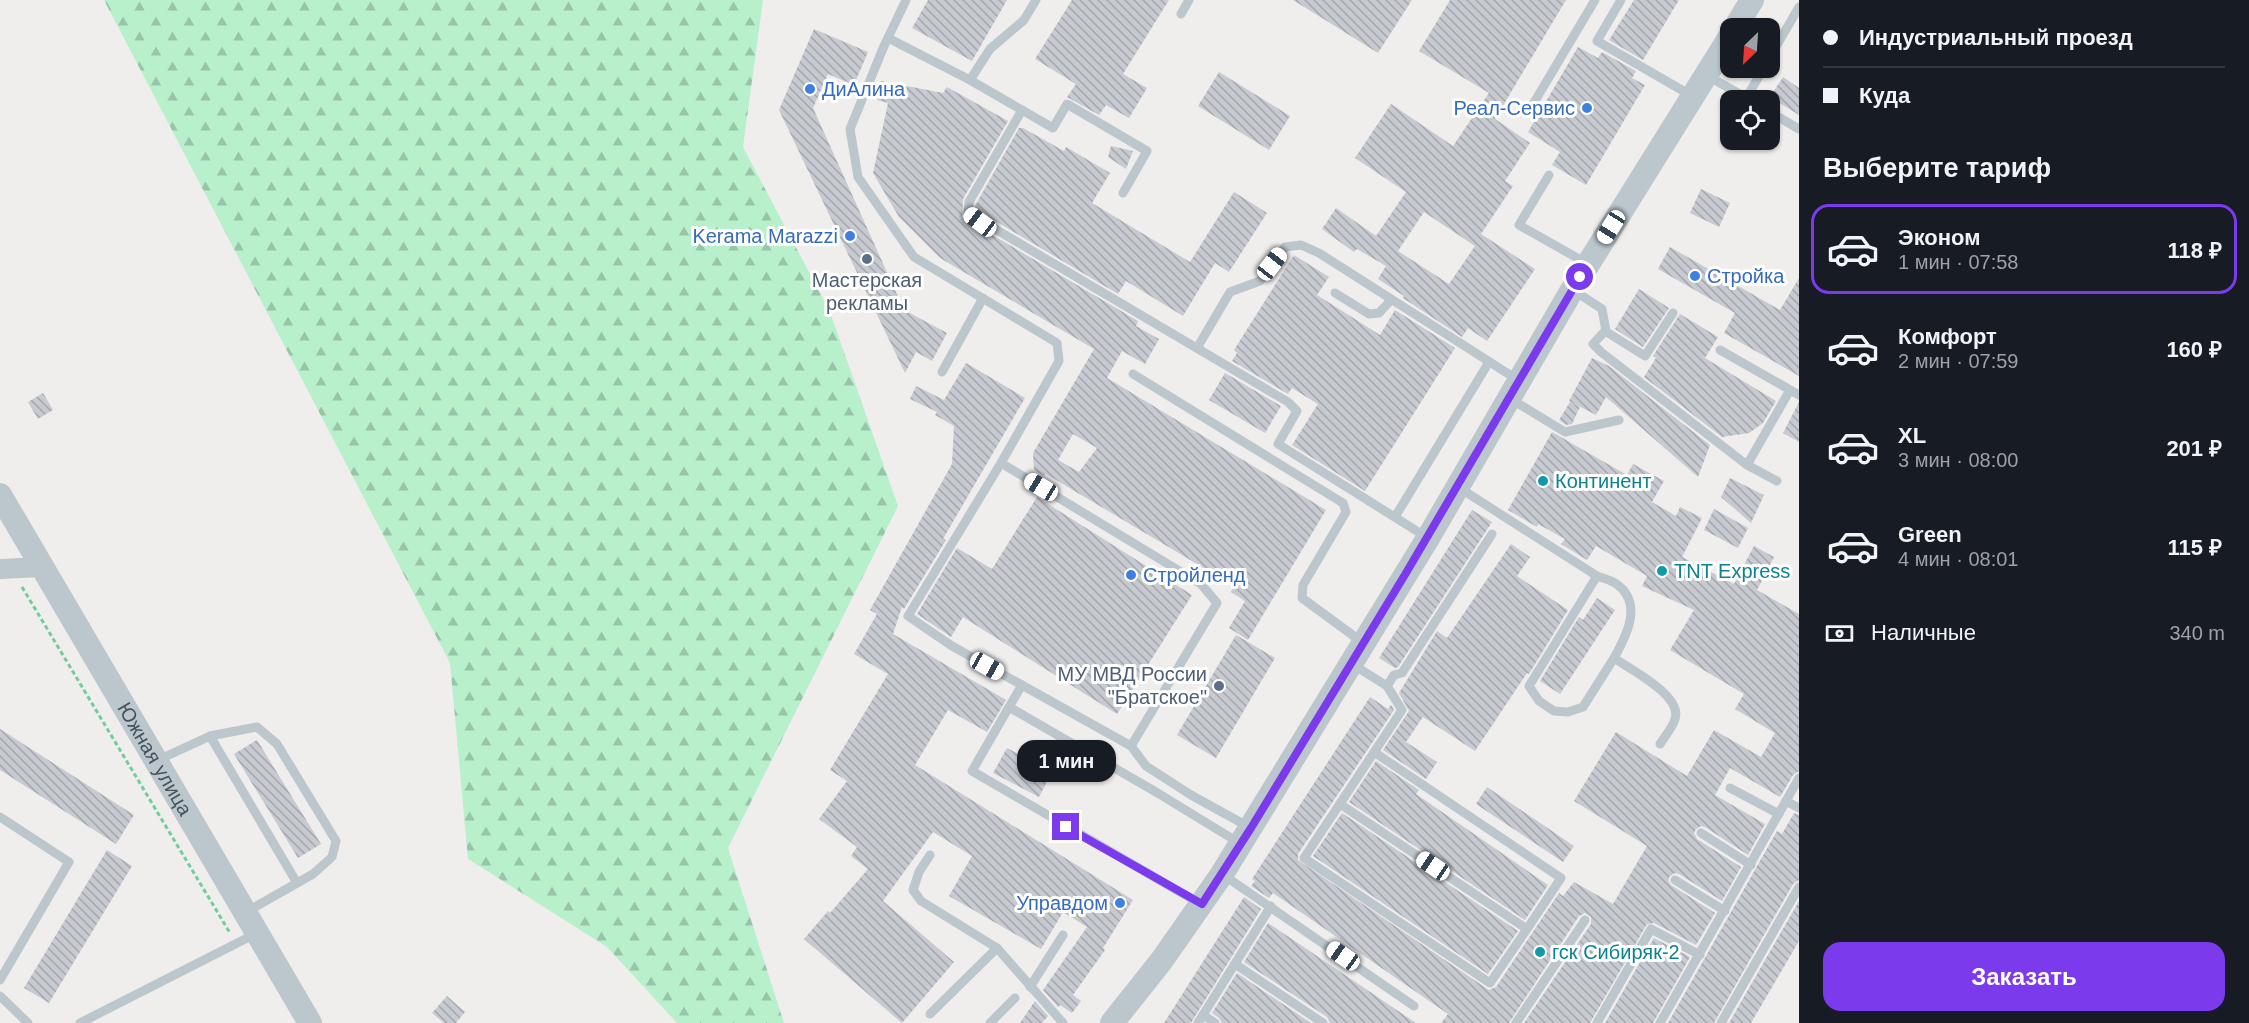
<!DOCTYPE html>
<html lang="ru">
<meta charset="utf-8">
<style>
:root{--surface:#171b24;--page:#20242c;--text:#f1f3f6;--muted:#9ea1a6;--line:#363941;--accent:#7c3aed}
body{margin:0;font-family:Helvetica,sans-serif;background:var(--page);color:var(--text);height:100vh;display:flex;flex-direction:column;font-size:22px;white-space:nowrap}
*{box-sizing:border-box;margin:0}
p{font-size:20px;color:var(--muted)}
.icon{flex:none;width:33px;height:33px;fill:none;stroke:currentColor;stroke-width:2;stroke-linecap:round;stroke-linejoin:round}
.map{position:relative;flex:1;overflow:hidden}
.panel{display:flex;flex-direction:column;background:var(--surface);width:450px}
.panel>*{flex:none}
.banner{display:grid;align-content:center;height:132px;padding:0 24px;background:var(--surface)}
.needle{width:39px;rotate:205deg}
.buttons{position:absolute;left:1720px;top:18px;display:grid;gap:12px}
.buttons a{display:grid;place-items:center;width:60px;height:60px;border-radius:12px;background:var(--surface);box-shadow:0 2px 4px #0004;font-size:30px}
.end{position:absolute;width:27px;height:27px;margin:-14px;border:8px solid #7c3aed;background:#fff;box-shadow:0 0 0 3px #fff}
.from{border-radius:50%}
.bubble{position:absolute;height:42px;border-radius:18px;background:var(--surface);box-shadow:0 2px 4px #0004;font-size:20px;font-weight:600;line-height:42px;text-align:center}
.car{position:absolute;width:18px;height:36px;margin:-18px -9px;border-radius:8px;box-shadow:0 0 4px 2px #0007;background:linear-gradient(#fff 24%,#345 0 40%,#fff 0 76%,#345 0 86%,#fff 0)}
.banner b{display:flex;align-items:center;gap:21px;height:57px;font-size:22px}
.banner b+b{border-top:2px solid var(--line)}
.banner i{width:15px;height:15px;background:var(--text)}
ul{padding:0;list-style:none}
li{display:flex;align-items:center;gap:18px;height:90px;margin:0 12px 9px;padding:0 12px;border:3px solid transparent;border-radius:18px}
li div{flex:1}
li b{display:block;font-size:22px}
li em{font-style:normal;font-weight:600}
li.selected{border-color:var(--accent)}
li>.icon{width:54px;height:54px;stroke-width:1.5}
h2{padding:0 24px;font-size:27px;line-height:72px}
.pay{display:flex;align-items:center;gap:15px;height:66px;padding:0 24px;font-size:22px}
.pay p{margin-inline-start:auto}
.action{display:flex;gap:12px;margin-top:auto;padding:12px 24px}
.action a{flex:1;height:69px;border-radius:18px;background:var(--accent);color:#fff;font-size:24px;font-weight:600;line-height:69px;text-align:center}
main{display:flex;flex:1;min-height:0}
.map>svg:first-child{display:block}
.forest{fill:url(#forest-firs)}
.building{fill:url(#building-back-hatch);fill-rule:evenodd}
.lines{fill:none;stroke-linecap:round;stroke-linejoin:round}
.path{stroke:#71ce9c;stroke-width:3;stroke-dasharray:4.5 3;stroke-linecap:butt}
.service{stroke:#bbc6cd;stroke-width:9}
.minor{stroke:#bbc6cd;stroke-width:20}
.tertiary{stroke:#bbc6cd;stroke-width:24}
.route{stroke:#7c3aed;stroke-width:8}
.shop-dot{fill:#3f7fe0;stroke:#fff;stroke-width:2}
.service-dot{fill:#5c6f8a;stroke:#fff;stroke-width:2}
.culture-dot{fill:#0f9aa8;stroke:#fff;stroke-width:2}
.labels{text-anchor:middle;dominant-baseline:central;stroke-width:6;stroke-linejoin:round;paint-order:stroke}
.shop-label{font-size:20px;fill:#366cbe;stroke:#fff;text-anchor:start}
.service-label{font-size:20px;fill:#4e5e75;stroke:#fff}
.culture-label{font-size:20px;fill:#0d838f;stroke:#fff;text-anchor:start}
.street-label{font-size:20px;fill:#45525b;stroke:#fff}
</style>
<main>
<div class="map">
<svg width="1799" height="1023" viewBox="0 0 1799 1023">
<defs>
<pattern id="forest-firs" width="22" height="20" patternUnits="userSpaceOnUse" patternTransform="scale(1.5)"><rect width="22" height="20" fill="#b9f0cc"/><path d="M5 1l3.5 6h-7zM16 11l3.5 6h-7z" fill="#98c5a9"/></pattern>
<pattern id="building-back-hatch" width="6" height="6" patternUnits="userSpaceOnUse" patternTransform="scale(1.5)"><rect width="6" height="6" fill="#c7cad0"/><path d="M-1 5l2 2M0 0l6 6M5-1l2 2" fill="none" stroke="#a3a7ac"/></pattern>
</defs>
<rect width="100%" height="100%" fill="#f0eded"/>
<polygon class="forest" points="104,0 763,0 743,147 830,312 898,506 728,848 784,1023 677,1023 607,947 468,859 450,663"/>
<g class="building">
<polygon points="928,0 1007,0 972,61 912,28"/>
<polygon points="1072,0 1169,0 1123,74 1147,88 1129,118 1106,105 1099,115 1067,97 1076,84 1035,59"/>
<polygon points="1293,0 1412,0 1378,53"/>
<path d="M1450,0h116l-71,119 35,24 -25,38 8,5 -32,48 54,35 -48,72 -19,-13 -6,9 -59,-39 1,-2 -26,-17 8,-13 -29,-17 -3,3 -32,-23 14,-21 40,28 30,-44 -51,-34 36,-54 62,42 36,-53 -70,-42zM1424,212l51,34 -26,38 -51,-33z"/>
<polygon points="1634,0 1679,0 1643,60 1609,40"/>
<polygon points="814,29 868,52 854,85 828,74 813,108 904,310 947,333 932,361 916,352 905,373 779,110"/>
<polygon points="1578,47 1598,58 1602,52 1636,71 1632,78 1645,85 1586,185 1552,165 1560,152 1528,132"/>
<polygon points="1219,72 1290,116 1269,150 1198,106"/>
<polygon points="1783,77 1799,88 1799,115 1770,97"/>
<path d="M881,81l62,12 4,-6 61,34 -45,78 -1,18 176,104 -2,5 23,13 -14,25 -23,-13 -15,27 219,132 -78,130 -19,-12 16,-27 -14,-9 3,-6 -188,-112 -2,2 -10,-6 -1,-17 61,-104 -154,-91 -41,-41 -26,-44 15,-70 -11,-3zM1073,434l24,14 -18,24 -21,-12z"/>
<polygon points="1019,128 1023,128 1064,151 1066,147 1110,173 1092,203 1190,262 1234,192 1267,213 1229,272 1215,263 1183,316 1126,281 1118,294 975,209 976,204"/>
<polygon points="1111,146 1133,151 1126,169 1108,157"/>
<polygon points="1701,189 1730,203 1719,227 1690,213"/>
<polygon points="1670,247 1780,310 1799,278 1799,376 1724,333 1735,313 1658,269"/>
<polygon points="1294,255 1329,277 1317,295 1380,335 1395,310 1455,348 1365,491 1292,445 1318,404 1292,388 1288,394 1232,361 1237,353 1234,350"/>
<polygon points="1639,289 1669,308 1643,347 1615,329"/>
<polygon points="1680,314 1718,337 1705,358 1776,401 1763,423 1749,433 1722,437 1644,377 1656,358 1653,356"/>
<polygon points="1592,358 1609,366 1710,445 1698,477 1606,397 1596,415 1569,401"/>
<polygon points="966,363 1025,398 943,539 946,540 904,609 902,607 893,634 1006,700 987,732 948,710 915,765 1133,900 1103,948 1105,950 1073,995 1081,1001 1072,1013 1060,1005 1058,1007 1043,990 1087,927 1063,912 1041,949 949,896 972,856 933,832 883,901 954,962 902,1023 804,939 828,911 830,913 868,869 851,856 857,847 819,819 847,781 830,770 888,674 854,654 877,614 870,610 952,464 954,426 935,415 937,412 910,399 916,386 944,400"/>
<polygon points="1225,373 1281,406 1265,433 1209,400"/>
<polygon points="43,393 53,410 38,419 28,402"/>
<polygon points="1570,402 1580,407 1572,424 1566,425 1559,420"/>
<polygon points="1799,402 1799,442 1783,433"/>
<polygon points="1552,432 1627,475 1633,464 1664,481 1652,502 1676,516 1680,507 1702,518 1682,557 1734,584 1754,546 1774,557 1757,590 1799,614 1799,771 1793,775 1780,797 1730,768 1715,795 1765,824 1748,855 1705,827 1701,826 1696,829 1694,833 1697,839 1741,867 1722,901 1679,874 1675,873 1670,876 1668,880 1671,885 1715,913 1696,945 1654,923 1647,924 1590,1023 1524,1023 1591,924 1591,917 1585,913 1579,916 1509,1023 1441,1023 1448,1014 1273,893 1269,898 1251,886 1255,881 1252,879 1370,697 1388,709 1391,705 1394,710 1298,854 1298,860 1489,990 1496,987 1559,893 1563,896 1574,882 1613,904 1647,846 1574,801 1616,732 1687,776 1714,730 1761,757 1775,733 1735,709 1744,694 1670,650 1694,610 1642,586 1647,576 1596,546 1587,560 1561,544 1565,539 1538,524 1537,527 1508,510"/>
<polygon points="1730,478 1764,495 1751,523 1721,497"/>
<polygon points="1037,497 1192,595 1117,714 963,617 951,637 917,614 957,548 992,569"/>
<polygon points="1714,509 1748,528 1738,548 1704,530"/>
<polygon points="1472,510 1492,522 1398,667 1395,668 1379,658"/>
<polygon points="1511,544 1530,557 1517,576 1568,610 1529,674 1527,673 1475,751 1423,717 1406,742 1437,762 1426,779 1383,750 1409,711 1399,693 1437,631 1447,638"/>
<polygon points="1597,598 1615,610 1560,694 1540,681 1579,617 1583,620"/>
<polygon points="1236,635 1275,658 1216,758 1177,735"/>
<polygon points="0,729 134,815 116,844 0,770"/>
<polygon points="257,740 321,844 298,858 234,754"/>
<polygon points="1007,748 1052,772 1039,797 993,773"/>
<polygon points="1376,761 1419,790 1416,794 1548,885 1525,920 1349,802"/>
<polygon points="1487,787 1574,846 1563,862 1476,804"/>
<polygon points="1342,813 1518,931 1488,974 1313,856"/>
<polygon points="1794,813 1799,815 1799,880 1793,884 1714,1023 1668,1023 1777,831 1782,834"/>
<polygon points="107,850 132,866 49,1003 24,988"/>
<polygon points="1244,897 1261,909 1191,1023 1164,1023"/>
<polygon points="1799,901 1799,941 1751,1023 1729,1023"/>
<polygon points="1268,923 1416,1023 1330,1023 1327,1017 1244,962"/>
<polygon points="1654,938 1690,957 1653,1023 1605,1023"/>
<polygon points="1237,973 1311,1023 1222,1023 1219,1018 1212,1013"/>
<polygon points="447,996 465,1012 456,1023 444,1023 432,1013"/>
<polygon points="1035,1001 1048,1016 1042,1023 1020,1023"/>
</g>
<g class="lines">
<polyline class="path" points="22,587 230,933"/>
<g class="service">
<polyline points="906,0 884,46 850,129 858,177 914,257 1057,343 1059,361 1001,463 908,616 952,646 1131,746"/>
<polyline points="1621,0 1597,41 1692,96"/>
<polyline points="1181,14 1189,0"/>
<polyline points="888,38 970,80 1053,128 1067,104 1147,151 1123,193"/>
<polyline points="1770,57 1799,7"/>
<polyline points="1708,76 1750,100"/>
<polyline points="970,80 990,49 1024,20 1036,0"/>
<polyline points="1746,98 1764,68"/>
<polyline points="1532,106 1595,0"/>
<polyline points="1022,110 969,202 968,213 1288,402 1297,411 1278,444 1428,538"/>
<polyline points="1770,112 1799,129"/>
<polyline points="1549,175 1519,225 1588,264"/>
<polyline points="1573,290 1602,309 1606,331"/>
<polyline points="1335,293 1369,314 1379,313 1391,300"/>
<polyline points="1673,313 1645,356 1605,331 1593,344 1601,352 1747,465 1790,390"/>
<polyline points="1197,348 1230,292 1260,281 1285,247 1301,245 1319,253 1518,380"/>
<polyline points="1720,350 1799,395"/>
<polyline points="942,372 983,298"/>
<polyline points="1133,374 1343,503 1346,512 1303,585 1302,598 1362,642"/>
<polyline points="1509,398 1565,432 1619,420"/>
<polyline points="1001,463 1201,584 1217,603 1131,746 1146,766 1191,795 1249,827"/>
<polyline points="1747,465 1777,481"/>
<polyline points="1458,487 1597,576"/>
<polyline points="1395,517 1489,362"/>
<path d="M1614,658c13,-23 30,-56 1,-75 -5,-3 -12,-5 -18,-7l-68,110 10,15 15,10 14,1 15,-5 31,-49c16,11 69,38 61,61 -2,8 -10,17 -15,25"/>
<polyline points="1352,664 1387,686 1402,710 1304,858 1490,983 1527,929"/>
<polyline points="1022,685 1009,707 1156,792 1241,844"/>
<polyline points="1387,686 1394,675 1402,673 1492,534"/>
<polyline points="1009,707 972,771 1199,903"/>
<polyline points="210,736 297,883"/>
<polyline points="158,760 210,736 257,727 277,744 336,841 332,857 313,874 246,912"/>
<polyline points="1730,788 1779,814"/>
<polyline points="1786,801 1799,808"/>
<polyline points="1340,804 1527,929 1561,878 1374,752"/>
<polyline points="0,817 69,862 0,980"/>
<polyline points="1701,833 1751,865"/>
<polyline points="930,855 919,872 913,890 921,901 997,948 1063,1023"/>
<polyline points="1222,874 1414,1006"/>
<polyline points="1675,880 1725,911"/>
<polyline points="1235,964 1323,1023"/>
<polyline points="1030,987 1063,935"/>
<polyline points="0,996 28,1023"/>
<polyline points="930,1014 997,948"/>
<polyline points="1203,1015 1215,1023"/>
<polyline points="80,1023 257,933"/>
<polyline points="990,1023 1015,998"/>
<polyline points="1198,1023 1271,906"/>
<polyline points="1516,1023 1585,920"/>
<polyline points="1597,1023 1651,929 1700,955"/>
<polyline points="1660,1023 1799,778"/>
<polyline points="1721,1023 1799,887"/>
</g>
<polyline class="minor" points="0,569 41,567"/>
<g class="tertiary">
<polyline points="1735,28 1752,0"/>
<path id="s1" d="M0,495l310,528"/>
<polyline points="1112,1023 1162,960 1222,874 1428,538 1572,290 1731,35"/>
</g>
</g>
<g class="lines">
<polyline class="route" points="1066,827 1202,904 1251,828 1406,573 1580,277"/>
</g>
<g class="shop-dot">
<circle cx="810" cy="89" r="6"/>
<circle cx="1587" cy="108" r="6"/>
<circle cx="850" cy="236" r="6"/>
<circle cx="1695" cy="276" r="6"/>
<circle cx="1131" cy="575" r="6"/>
<circle cx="1120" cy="903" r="6"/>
</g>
<g class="service-dot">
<circle cx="867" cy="259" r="6"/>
<circle cx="1219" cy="686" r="6"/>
</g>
<g class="culture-dot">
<circle cx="1543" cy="481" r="6"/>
<circle cx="1662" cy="571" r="6"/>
<circle cx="1540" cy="952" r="6"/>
</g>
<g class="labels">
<g class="shop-label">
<text x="822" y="89">ДиАлина</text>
<text x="1575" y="108" text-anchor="end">Реал-Сервис</text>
<text x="838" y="236" text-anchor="end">Kerama Marazzi</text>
<text x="1707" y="276">Стройка</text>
<text x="1143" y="575">Стройленд</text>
<text x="1108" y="903" text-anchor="end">Управдом</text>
</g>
<g class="service-label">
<text x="867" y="280">Мастерская<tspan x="867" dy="23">рекламы</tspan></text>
<text x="1207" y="674" text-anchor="end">МУ МВД России<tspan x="1207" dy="23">"Братское"</tspan></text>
</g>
<g class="culture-label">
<text x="1555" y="481">Континент</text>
<text x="1674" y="571">TNT Express</text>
<text x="1552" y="952">гск Сибиряк-2</text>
</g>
<g class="street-label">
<text stroke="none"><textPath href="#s1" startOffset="306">Южная улица</textPath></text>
</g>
</g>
</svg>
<div class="buttons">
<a><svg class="needle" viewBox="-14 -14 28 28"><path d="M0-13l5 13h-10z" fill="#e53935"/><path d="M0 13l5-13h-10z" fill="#9ea1a6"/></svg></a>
<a><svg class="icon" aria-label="locate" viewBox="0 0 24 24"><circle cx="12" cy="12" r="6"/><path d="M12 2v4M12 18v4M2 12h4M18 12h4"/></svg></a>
</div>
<i class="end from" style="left:1580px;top:277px"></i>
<i class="end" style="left:1066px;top:827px"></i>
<div class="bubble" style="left:1017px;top:740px;width:99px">1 мин</div>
<i class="car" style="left:980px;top:222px;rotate:307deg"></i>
<i class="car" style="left:1611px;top:227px;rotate:212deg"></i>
<i class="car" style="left:1272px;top:264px;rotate:38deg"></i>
<i class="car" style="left:1041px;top:487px;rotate:301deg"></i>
<i class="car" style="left:987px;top:666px;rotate:119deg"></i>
<i class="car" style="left:1433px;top:866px;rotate:304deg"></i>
<i class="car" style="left:1343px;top:956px;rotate:305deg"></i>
</div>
<section class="panel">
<div class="banner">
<b><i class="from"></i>Индустриальный проезд</b>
<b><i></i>Куда</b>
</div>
<h2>Выберите тариф</h2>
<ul>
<li class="selected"><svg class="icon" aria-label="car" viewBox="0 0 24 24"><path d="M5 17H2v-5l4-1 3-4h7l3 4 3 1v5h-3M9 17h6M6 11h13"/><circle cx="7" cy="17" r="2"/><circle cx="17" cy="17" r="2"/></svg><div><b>Эконом</b><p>1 мин · 07:58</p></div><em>118 ₽</em></li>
<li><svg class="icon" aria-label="car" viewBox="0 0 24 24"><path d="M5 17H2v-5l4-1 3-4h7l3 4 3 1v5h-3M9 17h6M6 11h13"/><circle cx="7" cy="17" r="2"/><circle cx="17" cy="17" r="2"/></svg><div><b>Комфорт</b><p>2 мин · 07:59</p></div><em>160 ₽</em></li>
<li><svg class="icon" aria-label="car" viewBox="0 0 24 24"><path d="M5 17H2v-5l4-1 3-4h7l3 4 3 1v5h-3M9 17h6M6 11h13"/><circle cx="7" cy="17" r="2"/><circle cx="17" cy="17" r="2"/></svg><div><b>XL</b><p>3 мин · 08:00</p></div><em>201 ₽</em></li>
<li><svg class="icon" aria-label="car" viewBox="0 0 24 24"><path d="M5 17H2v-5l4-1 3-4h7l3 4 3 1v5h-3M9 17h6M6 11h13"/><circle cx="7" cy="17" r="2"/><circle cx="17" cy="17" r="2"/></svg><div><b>Green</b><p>4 мин · 08:01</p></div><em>115 ₽</em></li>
</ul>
<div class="pay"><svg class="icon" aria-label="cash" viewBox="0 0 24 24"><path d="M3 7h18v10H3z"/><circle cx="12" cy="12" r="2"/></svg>Наличные<p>340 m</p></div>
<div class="action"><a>Заказать</a></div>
</section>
</main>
